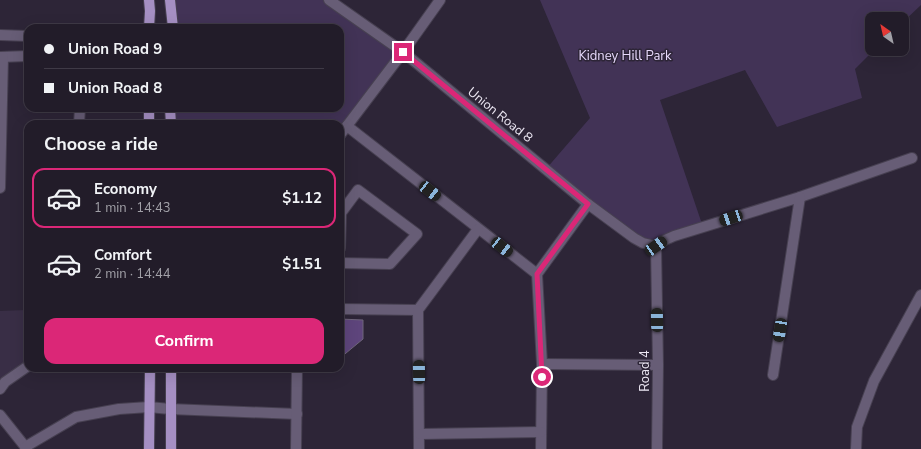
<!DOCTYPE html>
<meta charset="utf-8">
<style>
:root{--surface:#221c29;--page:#2e2935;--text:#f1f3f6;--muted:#a2a1a8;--line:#3f3a46;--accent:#db2777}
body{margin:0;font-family:"Nunito Sans",sans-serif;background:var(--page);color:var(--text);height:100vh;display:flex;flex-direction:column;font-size:15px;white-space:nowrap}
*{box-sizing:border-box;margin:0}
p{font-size:13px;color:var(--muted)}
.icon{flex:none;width:22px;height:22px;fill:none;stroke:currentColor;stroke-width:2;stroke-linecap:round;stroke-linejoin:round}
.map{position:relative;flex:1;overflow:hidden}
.sheet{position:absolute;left:24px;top:120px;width:320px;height:252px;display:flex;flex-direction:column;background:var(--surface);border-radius:12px;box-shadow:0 4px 16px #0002,0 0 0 1px var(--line)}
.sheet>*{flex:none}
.banner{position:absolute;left:24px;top:24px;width:320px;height:88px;border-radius:12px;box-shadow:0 4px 16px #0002,0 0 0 1px var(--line);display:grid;align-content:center;height:88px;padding:0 20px;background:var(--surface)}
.needle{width:26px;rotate:326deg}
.tools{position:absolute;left:865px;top:12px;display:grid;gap:8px}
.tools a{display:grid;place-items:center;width:44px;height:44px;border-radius:8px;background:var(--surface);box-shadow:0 4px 16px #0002,0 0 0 1px var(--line);font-size:20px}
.end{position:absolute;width:18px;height:18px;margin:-9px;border:5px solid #db2777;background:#fff;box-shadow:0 0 0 2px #fff}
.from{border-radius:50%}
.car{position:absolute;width:12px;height:24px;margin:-12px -6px;border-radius:5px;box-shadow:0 0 3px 1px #0007;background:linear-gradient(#222 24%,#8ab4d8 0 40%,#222 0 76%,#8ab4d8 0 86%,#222 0)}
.banner b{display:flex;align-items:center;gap:14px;height:38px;font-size:15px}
.banner b+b{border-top:1px solid var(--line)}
.banner i{width:10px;height:10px;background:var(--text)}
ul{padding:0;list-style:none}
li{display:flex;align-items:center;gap:12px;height:60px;margin:0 8px 6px;padding:0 12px;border:2px solid transparent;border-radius:12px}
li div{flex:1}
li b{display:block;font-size:15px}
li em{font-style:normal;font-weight:700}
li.selected{border-color:var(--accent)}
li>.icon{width:36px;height:36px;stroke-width:1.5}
h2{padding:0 20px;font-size:18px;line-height:48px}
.cta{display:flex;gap:8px;margin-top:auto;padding:8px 20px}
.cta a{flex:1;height:46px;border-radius:12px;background:var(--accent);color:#fff;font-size:16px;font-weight:700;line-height:46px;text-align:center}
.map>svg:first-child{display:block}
.built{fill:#392e46}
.green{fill:#423356}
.building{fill:#5e457c;stroke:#6f667b}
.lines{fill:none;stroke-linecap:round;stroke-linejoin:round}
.minor-casing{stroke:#474051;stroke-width:12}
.major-casing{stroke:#474051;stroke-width:12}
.minor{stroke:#675d76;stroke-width:10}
.major{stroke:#a58fc3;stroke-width:10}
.route{stroke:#db2777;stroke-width:5}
.labels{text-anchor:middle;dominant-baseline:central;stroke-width:3;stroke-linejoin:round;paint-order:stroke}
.park-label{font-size:13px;fill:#e7d9fc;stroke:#2d2537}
.street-label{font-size:13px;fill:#eae5f1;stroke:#2d2537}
</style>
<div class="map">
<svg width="921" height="449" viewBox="0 0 921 449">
<rect width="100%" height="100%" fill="#2d2537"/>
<polygon class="built" points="26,310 24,350 28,356 28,366 0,389 0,311"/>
<g class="green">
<polygon points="170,0 328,0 403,52 340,136 340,124 171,124 172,108 340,108 340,28 172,28"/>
<polygon points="540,0 921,0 921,5 902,23 902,19 872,19 872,49 875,49 855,69 862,98 777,127 745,70 660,100 703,227 656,246 629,234 546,169 590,118"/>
</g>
<polygon class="building" points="340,319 363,320 363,339 340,358"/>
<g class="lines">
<defs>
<g id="minor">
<polyline points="329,0 403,52 588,204 634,238 643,243 656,246"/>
<polyline points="0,35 28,36"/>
<polyline points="0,57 28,56"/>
<polyline points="79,124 80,108"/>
<polyline points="347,126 537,274 542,364 541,449"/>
<polyline points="340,135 403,52 440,0"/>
<polyline points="0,188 3,57"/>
<polyline points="656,246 665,240 674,236 800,197 912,158"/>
<polyline points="656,246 658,365 657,449"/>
<polyline points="340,248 341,213 358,190 417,234 390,264 340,263"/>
<polyline points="537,274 588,204"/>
<polyline points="340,309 418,310 478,229"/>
<polyline points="418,310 419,449"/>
<polyline points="542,364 658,365"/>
<polyline points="773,375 800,197"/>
<polyline points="0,389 5,382 28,366"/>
<polyline points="0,415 27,449"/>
<polyline points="420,434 541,432"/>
<polyline points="25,447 76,417 119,409 149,407 170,409 297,414"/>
<polyline points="296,449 297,368"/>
<polyline points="856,449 857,427 874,381 921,295"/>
</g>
<g id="major">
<polyline points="170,0 173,28"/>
<polyline points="149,28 150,11 149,0"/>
<polyline points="149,108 149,124"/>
<polyline points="170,108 171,124"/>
<polyline points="149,449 150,368"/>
<polyline points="171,449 171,368"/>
</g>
</defs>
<use href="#minor" class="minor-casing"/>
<use href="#major" class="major-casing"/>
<use href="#minor" class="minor"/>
<use href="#major" class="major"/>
</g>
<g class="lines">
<polyline class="route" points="403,52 588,204 537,274 542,377"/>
</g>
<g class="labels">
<g class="park-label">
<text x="625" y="56">Kidney Hill Park</text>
</g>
<g class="street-label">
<text transform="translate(500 115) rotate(39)">Union Road 8</text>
<text transform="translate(645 371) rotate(-90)">Road 4</text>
</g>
</g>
</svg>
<div class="tools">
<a><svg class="needle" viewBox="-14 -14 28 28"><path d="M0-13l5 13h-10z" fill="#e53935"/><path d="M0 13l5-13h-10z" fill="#a2a1a8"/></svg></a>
</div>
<i class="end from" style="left:542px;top:377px"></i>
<i class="end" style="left:403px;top:52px"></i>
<i class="car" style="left:430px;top:191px;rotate:128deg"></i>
<i class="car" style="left:731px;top:218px;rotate:252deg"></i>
<i class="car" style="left:656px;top:246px;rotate:55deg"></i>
<i class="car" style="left:502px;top:247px;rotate:128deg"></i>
<i class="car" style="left:657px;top:320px;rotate:359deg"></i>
<i class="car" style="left:780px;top:330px;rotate:189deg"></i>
<i class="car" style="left:419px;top:372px;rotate:359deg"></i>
<div class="banner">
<b><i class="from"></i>Union Road 9</b>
<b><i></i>Union Road 8</b>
</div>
<section class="sheet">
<h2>Choose a ride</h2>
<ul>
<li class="selected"><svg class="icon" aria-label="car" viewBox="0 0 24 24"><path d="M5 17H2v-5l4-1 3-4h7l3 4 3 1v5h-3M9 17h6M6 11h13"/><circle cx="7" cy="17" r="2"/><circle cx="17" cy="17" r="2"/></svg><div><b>Economy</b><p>1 min · 14:43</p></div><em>$1.12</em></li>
<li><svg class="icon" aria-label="car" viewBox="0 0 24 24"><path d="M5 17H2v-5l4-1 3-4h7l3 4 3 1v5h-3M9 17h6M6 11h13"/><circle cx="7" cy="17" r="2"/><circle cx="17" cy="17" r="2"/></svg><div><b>Comfort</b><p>2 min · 14:44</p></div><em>$1.51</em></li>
</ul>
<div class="cta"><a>Confirm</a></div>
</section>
</div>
